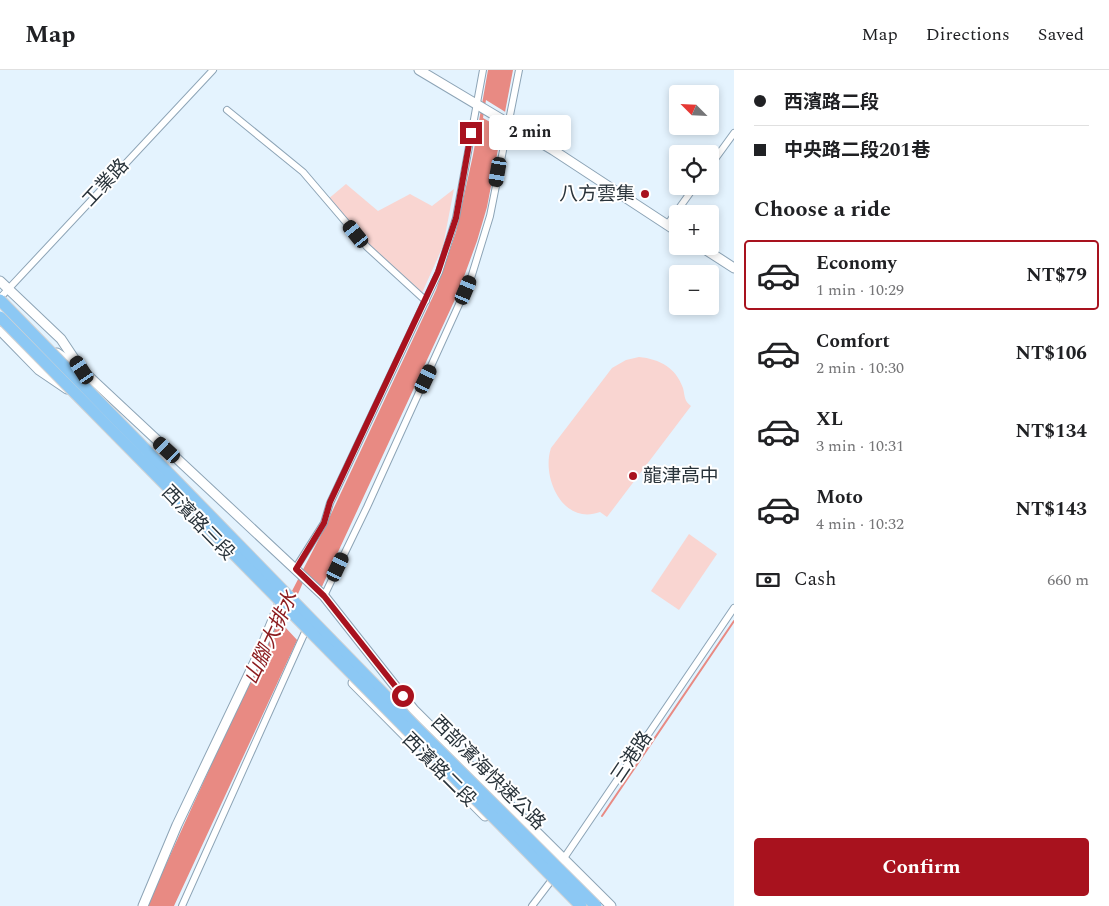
<!DOCTYPE html>
<meta charset="utf-8">
<style>
:root{--surface:#fff;--page:#f6f6f6;--text:#202124;--muted:#757577;--line:#e0e0e0;--accent:#a8121e}
body{margin:0;font-family:Spectral,"Noto Sans TC",serif;background:var(--page);color:var(--text);height:100vh;display:flex;flex-direction:column;font-size:19px;white-space:nowrap}
*{box-sizing:border-box;margin:0}
p{font-size:16px;color:var(--muted)}
.icon{flex:none;width:28px;height:28px;fill:none;stroke:currentColor;stroke-width:2;stroke-linecap:round;stroke-linejoin:round}
.map{position:relative;flex:1;overflow:hidden}
.drawer{display:flex;flex-direction:column;background:var(--surface);width:375px}
.drawer>*{flex:none}
.hud{display:grid;align-content:center;height:110px;padding:0 20px;background:var(--surface)}
.needle{width:32px;rotate:294deg}
.buttons{position:absolute;left:669px;top:15px;display:grid;gap:10px}
.buttons a{display:grid;place-items:center;width:50px;height:50px;border-radius:5px;background:var(--surface);box-shadow:0 2px 8px #0003;font-size:25px}
.end{position:absolute;width:22px;height:22px;margin:-11px;border:6px solid #a8121e;background:#fff;box-shadow:0 0 0 2px #fff}
.from{border-radius:50%}
.bubble{position:absolute;height:35px;border-radius:5px;background:var(--surface);box-shadow:0 2px 8px #0003;font-size:16px;font-weight:700;line-height:35px;text-align:center}
.car{position:absolute;width:15px;height:30px;margin:-15px -8px;border-radius:6px;box-shadow:0 0 4px 1px #0007;background:linear-gradient(#222 24%,#8ab4d8 0 40%,#222 0 76%,#8ab4d8 0 86%,#222 0)}
.hud b{display:flex;align-items:center;gap:18px;height:48px;font-size:19px}
.hud b+b{border-top:1px solid var(--line)}
.hud i{width:12px;height:12px;background:var(--text)}
ul{padding:0;list-style:none}
li{display:flex;align-items:center;gap:15px;height:70px;margin:0 10px 8px;padding:0 10px;border:2px solid transparent;border-radius:5px}
li div{flex:1}
li b{display:block;font-size:19px}
li em{font-style:normal;font-weight:700}
li.on{border-color:var(--accent)}
li>.icon{width:45px;height:45px;stroke-width:1.5}
h2{padding:0 20px;font-size:22px;line-height:60px}
.pay{display:flex;align-items:center;gap:12px;height:55px;padding:0 20px;font-size:19px}
.pay p{margin-inline-start:auto}
.button{display:flex;gap:10px;margin-top:auto;padding:10px 20px}
.button a{flex:1;height:58px;border-radius:5px;background:var(--accent);color:#fff;font-size:20px;font-weight:700;line-height:58px;text-align:center}
header{display:flex;align-items:center;gap:30px;box-sizing:border-box;height:70px;padding:0 25px;background:var(--surface);border-bottom:1px solid var(--line)}
header strong{font-size:24px}
nav{display:flex;gap:28px;margin-inline-start:auto;font-size:18px}
main{display:flex;flex:1;min-height:0}
.map>svg:first-child{display:block}
.green{fill:#f9d5d1}
.water{fill:#e88a83}
.pier{fill:#e4f3fe}
.lines{fill:none;stroke-linecap:round;stroke-linejoin:round}
.stream{stroke:#e88a83;stroke-width:2}
.street-casing{stroke:#8da4b6;stroke-width:8}
.secondary-casing{stroke:#8da4b6;stroke-width:11}
.street{stroke:#fff;stroke-width:6}
.secondary{stroke:#fff;stroke-width:9}
.highway-bridge-casing{stroke:#d0d2d4;stroke-width:13;stroke-linecap:butt}
.highway-bridge{stroke:#8cc8f4;stroke-width:11}
.route{stroke:#a8121e;stroke-width:6}
.poi-dot{fill:#a8121e;stroke:#fff;stroke-width:2}
.labels{text-anchor:middle;dominant-baseline:central;stroke-width:4;stroke-linejoin:round;paint-order:stroke}
.street-label{font-size:19px;fill:#29333a;stroke:#fff}
.poi-label{font-size:19px;fill:#29333a;stroke:#fff;text-anchor:end}
.water-label{font-size:20px;font-style:italic;fill:#8c1d20;stroke:#fff}
</style>
<header>
<strong>Map</strong>
<nav><a>Map</a><a>Directions</a><a>Saved</a></nav>
</header>
<main>
<div class="map">
<svg width="734" height="836" viewBox="0 0 734 836">
<rect width="100%" height="100%" fill="#e4f3fe"/>
<g class="green">
<path d="M346,114l32,27 32,-17 22,12 22,-17 -11,57 -21,47c-38,-26 -67,-57 -95,-93z"/>
<path d="M639,287c21,2 37,11 44,31 2,8 1,13 8,18l-84,111 -7,-5c-37,14 -59,-35 -49,-64l61,-80 14,-8z"/>
<polygon points="689,464 717,484 679,540 651,521"/>
</g>
<polygon class="water" points="488,0 513,0 487,137 477,171 458,223 174,836 147,836 278,548 324,459 436,220 456,162 473,85"/>
<g class="pier">
<polygon points="486,30 507,43 504,60 483,48"/>
<polygon points="305,508 321,524 299,572 284,556"/>
</g>
<g class="lines">
<polyline class="stream" points="602,746 734,551"/>
<defs>
<g id="street">
<polyline points="227,40 303,102 367,177 426,231"/>
<polyline points="710,96 734,63"/>
<polyline points="667,155 695,116"/>
<polyline points="0,228 213,0"/>
<polyline points="295,499 324,453 330,433 439,202 456,148 483,0"/>
<polyline points="324,526 367,437 471,208 490,146 519,0"/>
<polyline points="562,791 734,538"/>
<polyline points="182,836 305,562"/>
<polyline points="532,836 554,807"/>
</g>
<g id="secondary">
<polyline points="419,0 553,80 678,162"/>
<polyline points="700,176 734,198"/>
<polyline points="0,211 61,269 79,296"/>
<polyline points="0,260 39,300 67,319"/>
<polyline points="57,283 82,300 324,526 414,640 611,836"/>
<polyline points="353,613 485,746"/>
<polyline points="143,836 177,755 261,579 279,535"/>
</g>
</defs>
<use href="#street" class="street-casing"/>
<use href="#secondary" class="secondary-casing"/>
<use href="#street" class="street"/>
<use href="#secondary" class="secondary"/>
<defs>
<g id="highway-bridge">
<polyline points="0,230 417,658 596,836"/>
<polyline points="0,247 581,836"/>
</g>
</defs>
<use href="#highway-bridge" class="highway-bridge-casing"/>
<use href="#highway-bridge" class="highway-bridge"/>
</g>
<g class="lines">
<polyline class="route" points="403,626 324,526 296,499 324,453 330,432 438,202 456,148 471,63"/>
</g>
<g class="poi-dot">
<circle cx="645" cy="124" r="5"/>
<circle cx="633" cy="406" r="5"/>
</g>
<g class="labels">
<g class="street-label">
<text transform="translate(106 113) rotate(-47)">工業路</text>
<text transform="translate(198 453) rotate(46)">西濱路三段</text>
<text transform="translate(632 687) rotate(-56)">三港路</text>
<text transform="translate(439 700) rotate(45)">西濱路二段</text>
<text transform="translate(488 703) rotate(45)">西部濱海快速公路</text>
</g>
<g class="poi-label">
<text x="635" y="124">八方雲集</text>
<text x="643" y="406" text-anchor="start">龍津高中</text>
</g>
<g class="water-label">
<text transform="translate(271 568) rotate(-65)">山腳大排水</text>
</g>
</g>
</svg>
<div class="buttons">
<a><svg class="needle" viewBox="-14 -14 28 28"><path d="M0-13l5 13h-10z" fill="#e53935"/><path d="M0 13l5-13h-10z" fill="#757577"/></svg></a>
<a><svg class="icon" aria-label="locate" viewBox="0 0 24 24"><circle cx="12" cy="12" r="6"/><path d="M12 2v4M12 18v4M2 12h4M18 12h4"/></svg></a>
<a>+</a>
<a>−</a>
</div>
<i class="end from" style="left:403px;top:626px"></i>
<i class="end" style="left:471px;top:63px"></i>
<div class="bubble" style="left:489px;top:45px;width:82px">2 min</div>
<i class="car" style="left:498px;top:102px;rotate:190deg"></i>
<i class="car" style="left:356px;top:164px;rotate:321deg"></i>
<i class="car" style="left:466px;top:220px;rotate:23deg"></i>
<i class="car" style="left:82px;top:300px;rotate:327deg"></i>
<i class="car" style="left:426px;top:309px;rotate:25deg"></i>
<i class="car" style="left:167px;top:380px;rotate:313deg"></i>
<i class="car" style="left:338px;top:497px;rotate:25deg"></i>
</div>
<section class="drawer">
<div class="hud">
<b><i class="from"></i>西濱路二段</b>
<b><i></i>中央路二段201巷</b>
</div>
<h2>Choose a ride</h2>
<ul>
<li class="on"><svg class="icon" aria-label="car" viewBox="0 0 24 24"><path d="M5 17H2v-5l4-1 3-4h7l3 4 3 1v5h-3M9 17h6M6 11h13"/><circle cx="7" cy="17" r="2"/><circle cx="17" cy="17" r="2"/></svg><div><b>Economy</b><p>1 min · 10:29</p></div><em>NT$79</em></li>
<li><svg class="icon" aria-label="car" viewBox="0 0 24 24"><path d="M5 17H2v-5l4-1 3-4h7l3 4 3 1v5h-3M9 17h6M6 11h13"/><circle cx="7" cy="17" r="2"/><circle cx="17" cy="17" r="2"/></svg><div><b>Comfort</b><p>2 min · 10:30</p></div><em>NT$106</em></li>
<li><svg class="icon" aria-label="car" viewBox="0 0 24 24"><path d="M5 17H2v-5l4-1 3-4h7l3 4 3 1v5h-3M9 17h6M6 11h13"/><circle cx="7" cy="17" r="2"/><circle cx="17" cy="17" r="2"/></svg><div><b>XL</b><p>3 min · 10:31</p></div><em>NT$134</em></li>
<li><svg class="icon" aria-label="car" viewBox="0 0 24 24"><path d="M5 17H2v-5l4-1 3-4h7l3 4 3 1v5h-3M9 17h6M6 11h13"/><circle cx="7" cy="17" r="2"/><circle cx="17" cy="17" r="2"/></svg><div><b>Moto</b><p>4 min · 10:32</p></div><em>NT$143</em></li>
</ul>
<div class="pay"><svg class="icon" aria-label="cash" viewBox="0 0 24 24"><path d="M3 7h18v10H3z"/><circle cx="12" cy="12" r="2"/></svg>Cash<p>660 m</p></div>
<div class="button"><a>Confirm</a></div>
</section>
</main>
